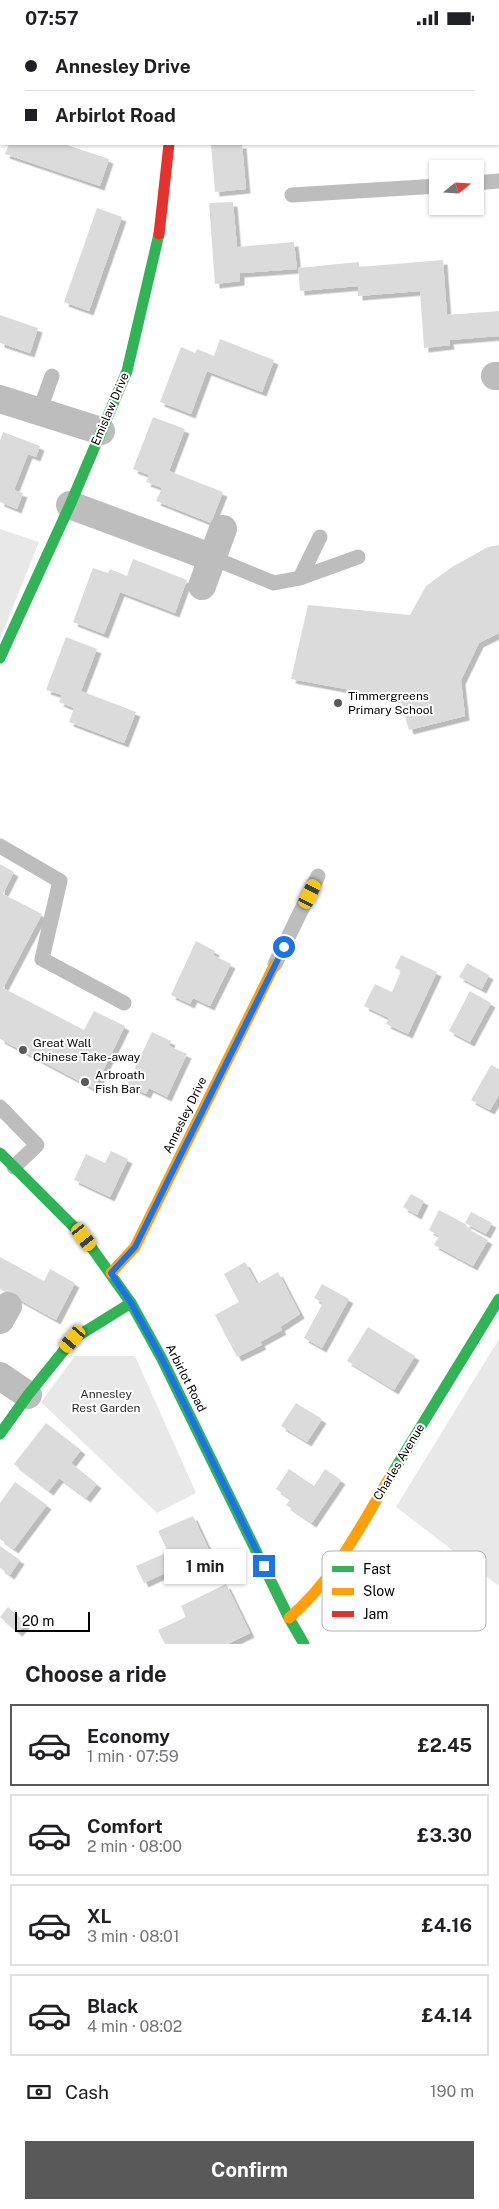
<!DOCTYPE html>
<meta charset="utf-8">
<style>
:root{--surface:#fff;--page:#f6f6f6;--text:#202124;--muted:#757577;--line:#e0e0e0;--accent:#595959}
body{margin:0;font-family:"Public Sans",sans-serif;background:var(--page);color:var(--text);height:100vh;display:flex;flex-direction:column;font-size:19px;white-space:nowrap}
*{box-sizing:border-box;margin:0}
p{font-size:16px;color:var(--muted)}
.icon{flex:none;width:28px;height:28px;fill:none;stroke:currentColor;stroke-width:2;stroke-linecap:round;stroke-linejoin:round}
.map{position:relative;height:1609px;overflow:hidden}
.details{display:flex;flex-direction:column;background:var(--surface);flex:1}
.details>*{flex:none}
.banner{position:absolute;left:0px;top:0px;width:500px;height:110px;box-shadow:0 1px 4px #0004;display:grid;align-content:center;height:110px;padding:0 25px;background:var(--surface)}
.needle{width:32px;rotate:72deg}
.fabs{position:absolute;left:429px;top:125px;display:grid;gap:10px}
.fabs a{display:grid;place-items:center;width:55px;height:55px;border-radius:0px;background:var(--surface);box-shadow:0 1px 4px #0004;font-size:25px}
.scale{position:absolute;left:15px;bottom:12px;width:75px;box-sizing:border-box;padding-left:5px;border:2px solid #000;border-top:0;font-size:14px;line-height:18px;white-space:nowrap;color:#000;-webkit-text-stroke:4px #fff;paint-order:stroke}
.end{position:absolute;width:22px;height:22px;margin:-11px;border:6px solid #1a73e8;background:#fff;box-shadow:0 0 0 2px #fff}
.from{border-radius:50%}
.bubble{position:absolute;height:35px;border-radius:0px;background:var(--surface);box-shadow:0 1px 4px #0004;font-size:16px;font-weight:700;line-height:35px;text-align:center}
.car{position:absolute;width:15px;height:30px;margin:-15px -8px;border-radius:6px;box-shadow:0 0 4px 1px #0007;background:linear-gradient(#f5c518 24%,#345 0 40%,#f5c518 0 76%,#345 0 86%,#f5c518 0)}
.banner b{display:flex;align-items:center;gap:18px;height:48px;font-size:19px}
.banner b+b{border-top:1px solid var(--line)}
.banner i{width:12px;height:12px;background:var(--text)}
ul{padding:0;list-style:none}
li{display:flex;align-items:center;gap:15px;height:82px;margin:0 10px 8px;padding:0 15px;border:2px solid var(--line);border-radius:0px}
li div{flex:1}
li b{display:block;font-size:19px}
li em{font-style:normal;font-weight:700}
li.on{border-color:var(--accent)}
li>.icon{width:45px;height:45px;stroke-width:1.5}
h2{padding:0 25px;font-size:22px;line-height:60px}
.pay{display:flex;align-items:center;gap:12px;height:55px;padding:0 25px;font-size:19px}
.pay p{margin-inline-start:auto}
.action{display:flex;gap:10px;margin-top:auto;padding:10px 25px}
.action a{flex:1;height:58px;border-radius:0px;background:var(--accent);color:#fff;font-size:20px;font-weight:700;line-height:58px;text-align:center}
.status{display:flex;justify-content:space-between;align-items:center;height:35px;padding:0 25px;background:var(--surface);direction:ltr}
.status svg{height:14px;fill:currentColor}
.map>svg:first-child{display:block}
.green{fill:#e8e8e8}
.building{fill:#dbdbdb;filter:url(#shadow)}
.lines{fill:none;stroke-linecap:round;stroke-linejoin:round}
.lane{stroke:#bdbdbd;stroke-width:15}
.street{stroke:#bdbdbd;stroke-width:28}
.fast{stroke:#30b455;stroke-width:11}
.slow{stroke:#ff9f0a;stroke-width:11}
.jam{stroke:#e5322d;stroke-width:11}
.route{stroke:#1a73e8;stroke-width:6}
.poi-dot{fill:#595959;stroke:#fff;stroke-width:2}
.labels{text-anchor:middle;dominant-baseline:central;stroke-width:4;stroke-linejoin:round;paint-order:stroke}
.street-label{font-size:12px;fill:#000;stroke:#fff}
.poi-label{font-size:12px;fill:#000;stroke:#fff;text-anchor:start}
.park-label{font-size:12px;fill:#2c2c2c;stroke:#fff}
.key{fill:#fff;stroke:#b2b2b2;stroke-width:1}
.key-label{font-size:14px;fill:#000}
</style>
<div class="status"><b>07:57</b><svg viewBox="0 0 49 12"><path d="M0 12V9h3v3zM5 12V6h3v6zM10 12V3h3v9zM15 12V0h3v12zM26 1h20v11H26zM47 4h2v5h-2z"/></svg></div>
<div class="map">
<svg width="499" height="1609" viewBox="0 0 499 1609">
<defs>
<filter id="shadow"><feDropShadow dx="4.5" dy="4.5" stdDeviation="0" flood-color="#0004"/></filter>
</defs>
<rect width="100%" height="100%" fill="#fff"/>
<g class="green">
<polygon points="0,494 39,507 0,604"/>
<polygon points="499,1304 499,1551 396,1472"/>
<polygon points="75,1321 135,1321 196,1458 157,1478 41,1367"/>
</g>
<g class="building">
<polygon points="9,109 64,109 109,124 100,151 5,119"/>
<polygon points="211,109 242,109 246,154 215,157"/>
<polygon points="233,167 237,212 294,207 297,234 240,238 240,246 215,249 209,168"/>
<polygon points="97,173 122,182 89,276 64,267"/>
<polygon points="443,225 447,280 499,276 499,301 449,305 450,310 424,313 420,256 358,261 358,251 300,256 298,233 359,227 359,232"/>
<polygon points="0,280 38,293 30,318 0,308"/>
<polygon points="220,304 274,325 262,357 207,336 191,379 160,367 181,312 195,318 197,314 214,321"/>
<polygon points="153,382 185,394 169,436 223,457 211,488 156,466 162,453 146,447 149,440 133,434"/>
<polygon points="3,397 40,411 36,422 28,419 14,455 23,458 17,474 0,467 0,406"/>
<polygon points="499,510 499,598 479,608 461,645 465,681 409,695 400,664 291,644 308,570 410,580 426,551 452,532 488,512"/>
<polygon points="133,524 187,545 175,578 120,557 104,599 73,587 93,533 108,538 110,534 127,541"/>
<polygon points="66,602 97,614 81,656 136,677 124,708 69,687 74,673 59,667 62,660 46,655"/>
<polygon points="0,829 14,837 3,859 42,879 3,953 84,995 94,976 125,991 94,1054 0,1004"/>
<polygon points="196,906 215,916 213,920 231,929 210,971 193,963 190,969 171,960"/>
<polygon points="401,920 437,937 408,999 386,989 389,983 364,971 375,949 392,957 401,936 395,933"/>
<polygon points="467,928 489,940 482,954 459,942"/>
<polygon points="470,956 491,968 470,1007 449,996"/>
<polygon points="152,997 171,1006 169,1011 187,1019 167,1062 149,1053 146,1059 127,1050"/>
<polygon points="491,1030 499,1034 499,1060 490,1075 471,1065"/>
<polygon points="111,1116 128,1124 110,1162 74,1145 86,1119 105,1128"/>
<polygon points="411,1159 424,1166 417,1180 403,1172"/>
<polygon points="439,1175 467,1190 465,1192 488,1205 473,1231 434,1210 439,1201 429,1195"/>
<polygon points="471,1177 492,1188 486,1199 465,1188"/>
<polygon points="0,1222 44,1246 50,1234 75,1248 56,1285 0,1254"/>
<polygon points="245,1227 257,1249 278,1237 300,1279 280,1292 282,1295 260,1307 262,1310 237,1322 215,1280 239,1267 224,1239"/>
<polygon points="322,1249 349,1264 322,1313 304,1303 323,1268 314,1263"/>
<polygon points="368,1292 415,1321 394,1355 347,1326"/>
<polygon points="296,1368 322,1384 307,1407 281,1391"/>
<polygon points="46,1388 81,1415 71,1428 97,1449 86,1463 59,1443 49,1456 14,1429"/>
<polygon points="289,1434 314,1451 325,1434 341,1445 312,1488 286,1470 290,1464 276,1454"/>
<polygon points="15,1447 47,1470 14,1514 0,1504 0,1468"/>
<polygon points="193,1481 210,1517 144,1548 136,1531 168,1517 158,1496"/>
<polygon points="0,1511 20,1525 10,1540 0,1533"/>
<polygon points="226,1549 250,1598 228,1609 165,1609 158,1595 186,1582 181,1571"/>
<polygon points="8,1572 26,1588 18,1597 0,1582"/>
</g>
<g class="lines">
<g class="lane">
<polyline points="475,148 499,146"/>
<polyline points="292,160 438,151"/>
<polyline points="39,377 52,341"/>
<polyline points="320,502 300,543 358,522"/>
<polyline points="213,523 274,548 300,543"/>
<polyline points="0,811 60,846 42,924 124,968"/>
<polyline points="275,929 318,841"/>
<polyline points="0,1072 37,1110 14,1132"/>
</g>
<g class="street">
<polyline points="174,0 174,1"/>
<polyline points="415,1 419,0"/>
<polyline points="0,54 1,54"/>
<polyline points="495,341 499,341"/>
<polyline points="0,364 101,396"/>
<polyline points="70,470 213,523"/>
<polyline points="202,551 223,494"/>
<polyline points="0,1285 8,1271"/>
<polyline points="0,1341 28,1360"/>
</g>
<g class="fast">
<polyline points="0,623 70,470 127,336 159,199"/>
<polyline points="0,1118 84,1202 131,1268 162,1324 289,1583 304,1609"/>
<polyline points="0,1399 28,1360 73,1304 131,1268"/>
<polyline points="393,1437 499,1264"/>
</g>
<g class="slow">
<polyline points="111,1238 135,1212 275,929"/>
<path d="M289,1583c46,-39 73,-95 104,-146"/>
</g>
<polyline class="jam" points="159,199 169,109"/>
</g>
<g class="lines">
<polyline class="route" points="264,1531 162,1324 131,1268 111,1238 135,1212 284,912"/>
</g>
<g class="poi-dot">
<circle cx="338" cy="668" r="5"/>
<circle cx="23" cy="1015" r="5"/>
<circle cx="85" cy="1047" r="5"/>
</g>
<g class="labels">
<g class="street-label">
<text transform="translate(110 374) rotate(-67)">Emislaw Drive</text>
<text transform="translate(185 1080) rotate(-64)">Annesley Drive</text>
<text transform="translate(186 1343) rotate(63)">Arbirlot Road</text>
<text transform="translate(399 1427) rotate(-59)">Charles Avenue</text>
</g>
<g class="poi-label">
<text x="348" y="661">Timmergreens<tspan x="348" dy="14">Primary School</tspan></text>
<text x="33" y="1008">Great Wall<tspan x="33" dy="14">Chinese Take-away</tspan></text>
<text x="95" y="1040">Arbroath<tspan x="95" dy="14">Fish Bar</tspan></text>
</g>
<g class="park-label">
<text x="106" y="1359">Annesley<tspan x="106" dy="14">Rest Garden</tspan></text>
</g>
</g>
<rect x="322" y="1516" width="164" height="80" rx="8" class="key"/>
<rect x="332" y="1531" width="22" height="6" fill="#30b455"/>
<rect x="332" y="1553" width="22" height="7" fill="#ff9f0a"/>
<rect x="332" y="1576" width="22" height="6" fill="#e5322d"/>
<g class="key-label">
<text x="363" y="1539">Fast</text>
<text x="363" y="1561">Slow</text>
<text x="363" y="1584">Jam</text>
</g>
</svg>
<div class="fabs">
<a><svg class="needle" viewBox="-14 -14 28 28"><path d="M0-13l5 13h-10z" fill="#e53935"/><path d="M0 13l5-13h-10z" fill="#757577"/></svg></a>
</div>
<div class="scale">20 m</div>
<i class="end from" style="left:284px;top:912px"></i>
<i class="end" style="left:264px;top:1531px"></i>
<div class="bubble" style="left:164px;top:1514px;width:82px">1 min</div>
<i class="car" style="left:310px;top:859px;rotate:26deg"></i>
<i class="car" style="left:84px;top:1202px;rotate:143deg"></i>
<i class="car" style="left:73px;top:1304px;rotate:220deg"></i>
<div class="banner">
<b><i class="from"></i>Annesley Drive</b>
<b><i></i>Arbirlot Road</b>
</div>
</div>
<section class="details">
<h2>Choose a ride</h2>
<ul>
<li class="on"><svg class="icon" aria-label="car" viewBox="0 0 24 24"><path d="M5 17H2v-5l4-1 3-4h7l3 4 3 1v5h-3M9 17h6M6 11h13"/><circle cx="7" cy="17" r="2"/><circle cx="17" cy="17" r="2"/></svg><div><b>Economy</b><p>1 min · 07:59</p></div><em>£2.45</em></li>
<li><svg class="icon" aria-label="car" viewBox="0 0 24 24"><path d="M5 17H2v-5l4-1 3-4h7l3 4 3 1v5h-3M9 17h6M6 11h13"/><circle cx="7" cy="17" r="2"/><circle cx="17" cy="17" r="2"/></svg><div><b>Comfort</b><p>2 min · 08:00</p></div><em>£3.30</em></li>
<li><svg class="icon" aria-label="car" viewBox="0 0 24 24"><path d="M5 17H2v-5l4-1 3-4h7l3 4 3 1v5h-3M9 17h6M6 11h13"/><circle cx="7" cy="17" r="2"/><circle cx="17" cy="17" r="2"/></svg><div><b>XL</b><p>3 min · 08:01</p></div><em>£4.16</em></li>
<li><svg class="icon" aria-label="car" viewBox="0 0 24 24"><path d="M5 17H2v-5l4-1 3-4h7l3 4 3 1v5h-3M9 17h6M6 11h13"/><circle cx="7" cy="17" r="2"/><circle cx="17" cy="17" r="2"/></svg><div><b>Black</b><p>4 min · 08:02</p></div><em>£4.14</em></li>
</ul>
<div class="pay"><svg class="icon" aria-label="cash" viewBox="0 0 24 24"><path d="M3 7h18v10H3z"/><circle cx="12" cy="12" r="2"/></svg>Cash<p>190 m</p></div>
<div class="action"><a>Confirm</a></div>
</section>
